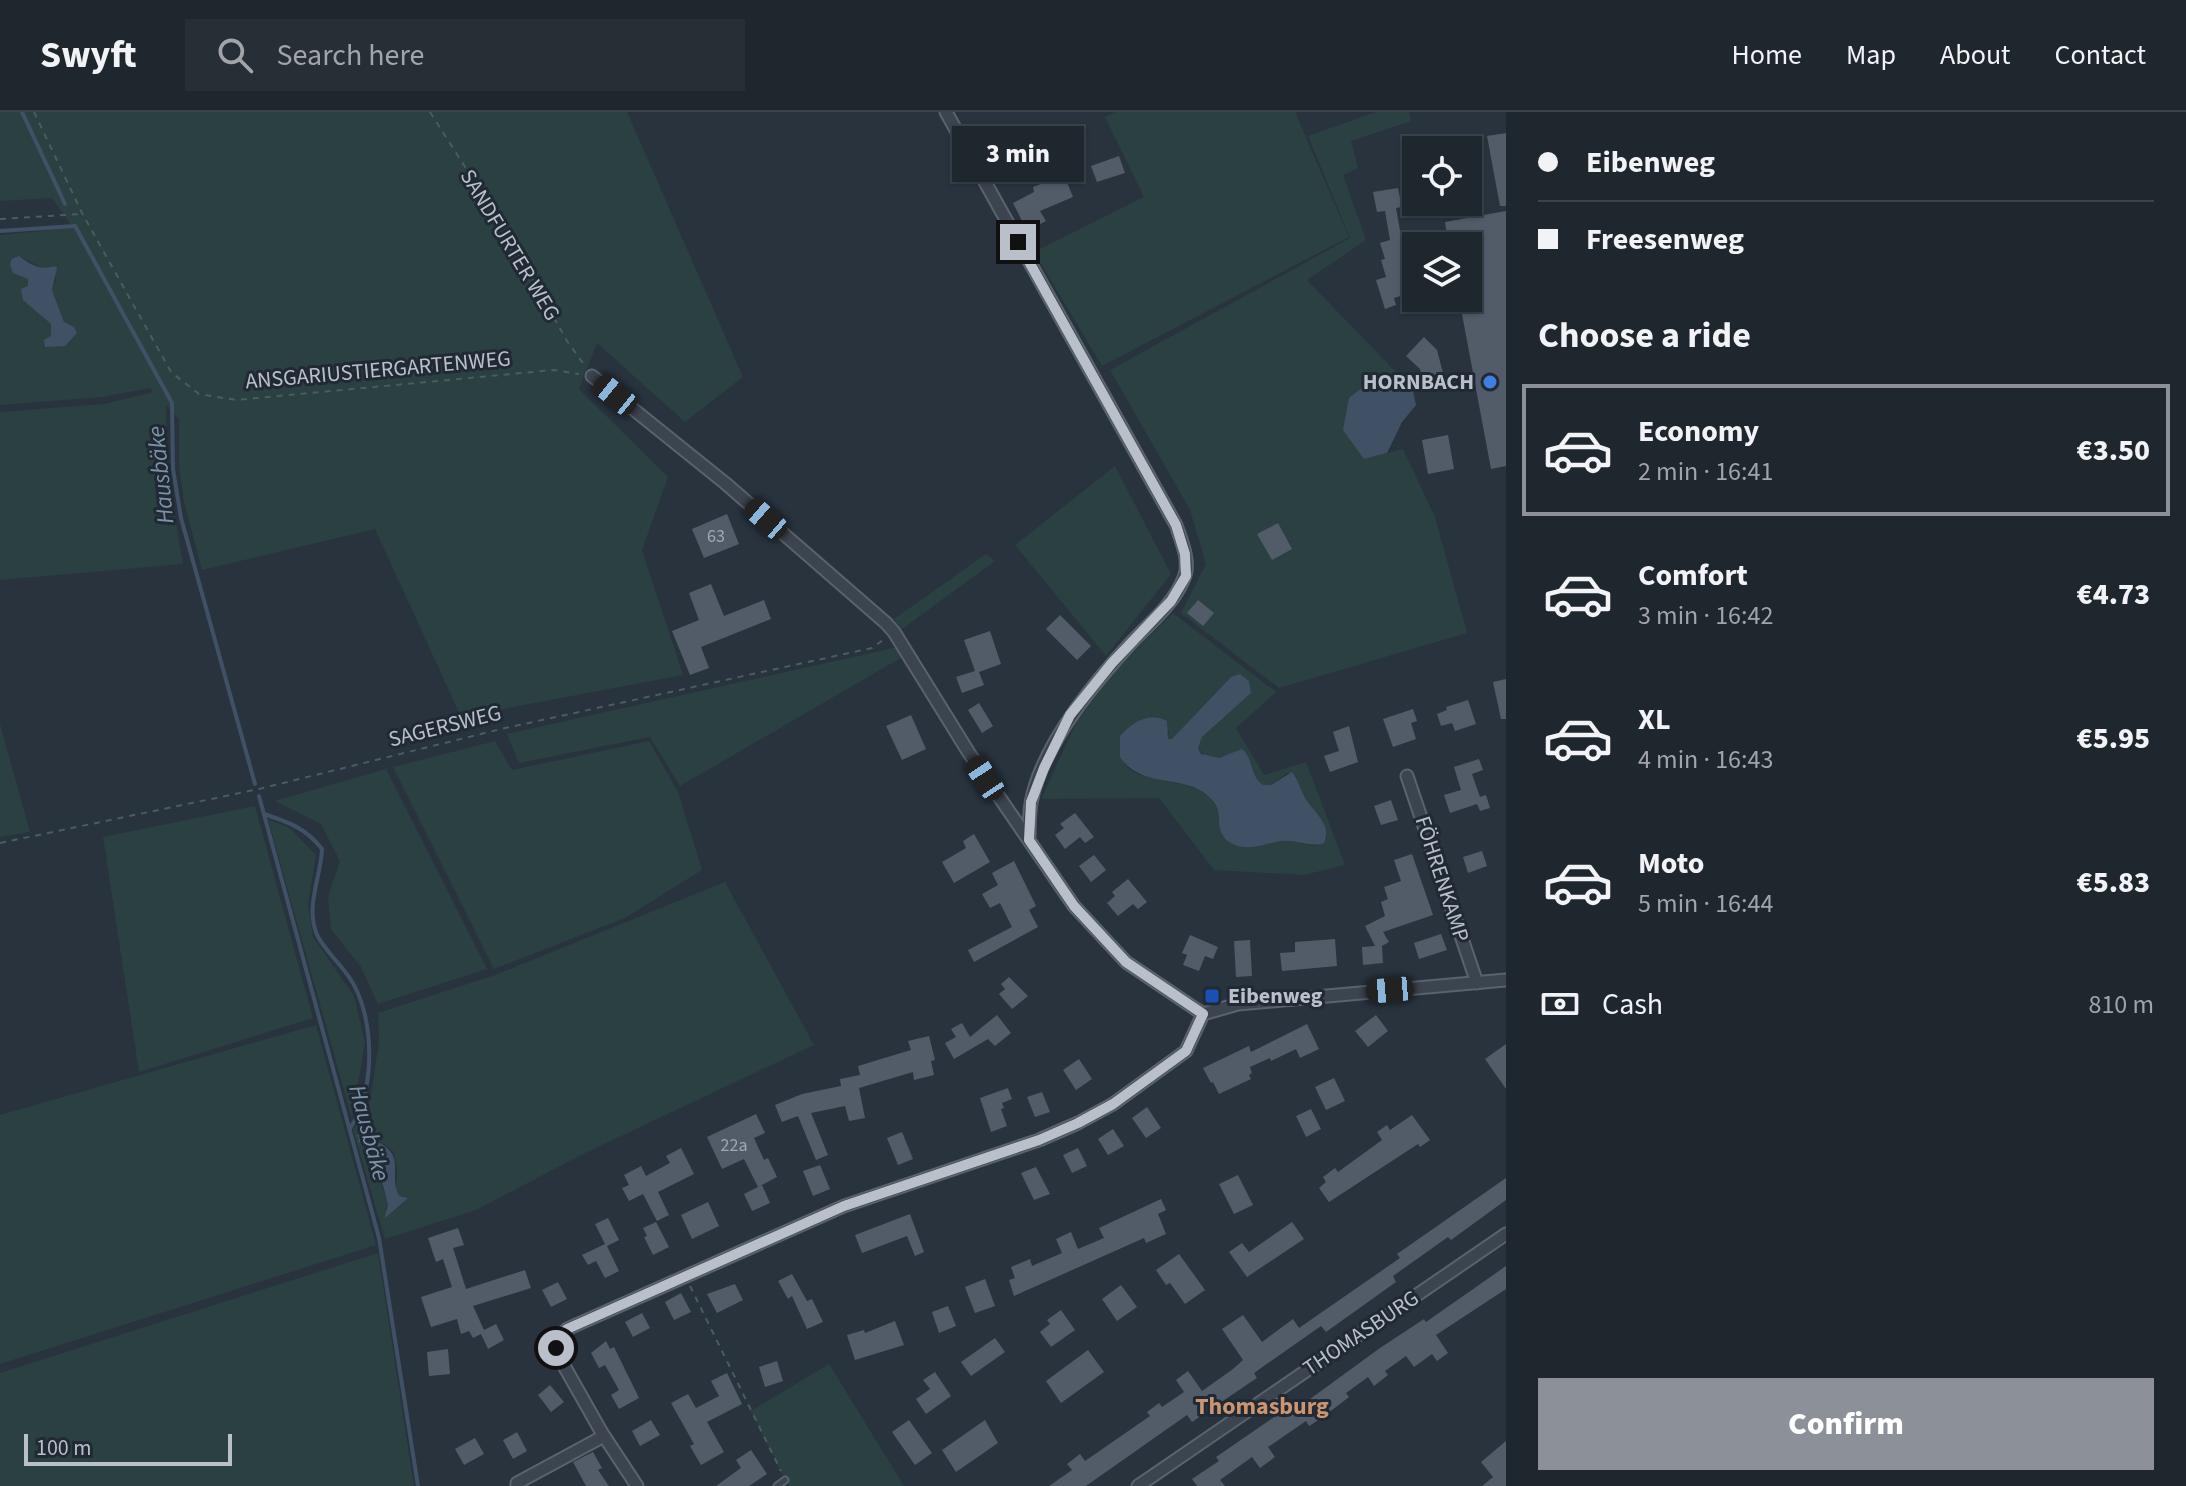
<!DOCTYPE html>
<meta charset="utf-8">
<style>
:root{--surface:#1e262e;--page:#262e36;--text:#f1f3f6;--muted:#a1a5aa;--line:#3c434a;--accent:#8c9099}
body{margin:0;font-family:"Source Sans 3",sans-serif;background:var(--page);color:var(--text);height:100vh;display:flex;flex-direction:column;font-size:30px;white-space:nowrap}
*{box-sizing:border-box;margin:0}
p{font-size:26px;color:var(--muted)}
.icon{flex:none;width:44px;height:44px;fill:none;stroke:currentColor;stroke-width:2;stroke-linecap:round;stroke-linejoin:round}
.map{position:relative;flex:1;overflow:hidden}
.side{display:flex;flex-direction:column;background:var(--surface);width:680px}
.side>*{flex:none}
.hud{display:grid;align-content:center;height:176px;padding:0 32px;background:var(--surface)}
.controls{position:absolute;left:1402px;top:24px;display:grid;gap:16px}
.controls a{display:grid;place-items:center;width:80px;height:80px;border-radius:0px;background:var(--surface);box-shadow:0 2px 6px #0004,0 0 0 2px var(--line);font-size:40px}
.scale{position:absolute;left:24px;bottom:20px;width:208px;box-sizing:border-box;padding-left:8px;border:4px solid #b9c0c9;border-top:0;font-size:22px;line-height:28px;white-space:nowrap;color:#b9c0c9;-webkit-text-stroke:6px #212a34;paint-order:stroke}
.end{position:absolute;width:36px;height:36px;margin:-18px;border:10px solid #b9c0c9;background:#111;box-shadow:0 0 0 4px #111}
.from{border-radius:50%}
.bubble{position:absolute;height:56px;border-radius:0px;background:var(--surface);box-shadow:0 2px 6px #0004,0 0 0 2px var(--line);font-size:26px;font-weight:800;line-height:56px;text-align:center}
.car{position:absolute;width:24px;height:48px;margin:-24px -12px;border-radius:10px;box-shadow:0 0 6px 2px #0007;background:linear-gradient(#222 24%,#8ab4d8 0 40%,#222 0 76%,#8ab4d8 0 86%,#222 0)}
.hud b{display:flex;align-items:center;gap:28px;height:76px;font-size:30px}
.hud b+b{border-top:2px solid var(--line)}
.hud i{width:20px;height:20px;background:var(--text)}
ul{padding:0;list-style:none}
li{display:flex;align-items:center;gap:24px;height:132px;margin:0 16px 12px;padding:0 16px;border:4px solid transparent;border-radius:0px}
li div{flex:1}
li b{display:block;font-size:30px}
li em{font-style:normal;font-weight:800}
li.active{border-color:var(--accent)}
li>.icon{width:72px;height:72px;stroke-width:1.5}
h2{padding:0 32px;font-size:36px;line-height:96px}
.pay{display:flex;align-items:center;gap:20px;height:88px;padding:0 32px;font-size:30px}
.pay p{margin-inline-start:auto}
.primary-button{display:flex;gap:16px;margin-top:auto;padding:16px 32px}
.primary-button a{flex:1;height:92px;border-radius:0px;background:var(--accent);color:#fff;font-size:32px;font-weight:800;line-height:92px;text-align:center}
header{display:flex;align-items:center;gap:48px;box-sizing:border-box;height:112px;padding:0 40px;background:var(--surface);border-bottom:2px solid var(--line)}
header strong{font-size:38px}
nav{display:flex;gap:44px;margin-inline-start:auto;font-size:28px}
.search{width:560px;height:72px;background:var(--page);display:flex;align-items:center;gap:20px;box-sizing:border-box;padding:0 28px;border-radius:0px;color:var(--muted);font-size:30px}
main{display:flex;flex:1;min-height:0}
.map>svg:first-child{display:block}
.green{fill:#2b4040;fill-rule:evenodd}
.water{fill:#405166}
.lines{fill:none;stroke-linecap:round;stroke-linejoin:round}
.stream{stroke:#405166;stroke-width:4}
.building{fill:#525c69}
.lane-casing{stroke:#5a636c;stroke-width:9}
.street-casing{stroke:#5a636c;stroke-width:15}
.path{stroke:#4a5d5e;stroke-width:2;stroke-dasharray:6 6;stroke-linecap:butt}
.lane{stroke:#3c454f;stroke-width:5}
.street{stroke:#3c454f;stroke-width:11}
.route{stroke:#b9c0c9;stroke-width:10}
.shop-dot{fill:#3f7fe0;stroke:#212a34;stroke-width:3}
.transit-dot{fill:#1a4fb4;stroke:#212a34;stroke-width:3}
.labels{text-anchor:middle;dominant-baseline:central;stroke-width:6;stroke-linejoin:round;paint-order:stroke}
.number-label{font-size:18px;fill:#9fa7b1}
.street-label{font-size:22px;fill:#b9c0c9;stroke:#212a34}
.poi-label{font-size:22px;font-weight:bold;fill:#b9c0c9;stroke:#212a34;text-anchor:end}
.water-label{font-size:24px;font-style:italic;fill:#7d92a9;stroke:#212a34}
.neighbourhood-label{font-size:24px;font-weight:bold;fill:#cb9572;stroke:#212a34}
</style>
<header>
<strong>Swyft</strong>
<div class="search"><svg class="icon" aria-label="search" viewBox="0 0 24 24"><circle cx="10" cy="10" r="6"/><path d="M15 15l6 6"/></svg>Search here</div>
<nav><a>Home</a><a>Map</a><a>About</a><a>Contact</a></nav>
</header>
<main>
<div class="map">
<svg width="1506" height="1374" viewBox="0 0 1506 1374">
<rect width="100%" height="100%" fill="#28333e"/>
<g class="green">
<path d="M0,0h627l116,265 -58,45 -88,-79 -18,46 89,88 -26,73 41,125 -222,42 -86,-188 -173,41 -18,-68 -5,-36v-46l-13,-15 1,66 16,93 -183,16v-168l104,-8 49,-12 -3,-4 -48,9 -102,8v-170l73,-7 -21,-30 -52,3zM19,144l25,13 10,-3 2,14 -4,10 12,32 10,5 -23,9v-12l-10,-8z"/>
<polygon points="1115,0 1295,0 1349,125 1102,254 1034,140 1144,85 1105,5"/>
<polygon points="1376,0 1409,0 1411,9 1351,29 1358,56 1343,63 1366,128 1307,168 1396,260 1372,268 1364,347 1403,337 1435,405 1467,521 1279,576 1181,501 1206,452 1190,398 1110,258 1350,126 1308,24"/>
<polygon points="1115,354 1171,462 1106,544 1015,433"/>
<polygon points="986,442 995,449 902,517 894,507"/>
<path d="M1173,501l103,79 -40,36 28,47 42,-13 39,103 -41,10 -90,-5 -55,-72 -118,1 34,-74 35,-49zM1231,565l20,16 -49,44 -4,11 7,8 14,2 7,-3 23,5 3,14 10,11h9l16,-12 9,3 7,19 20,26 4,17 -13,8 -23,-5 -68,-4c-6,-11 -2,-27 -10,-36 -20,-25 -63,-14 -86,-34l42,-37 -1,9h4z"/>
<polygon points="898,535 904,544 680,674 650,625 519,651 507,622"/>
<polygon points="0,612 30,720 0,725"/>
<polygon points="495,629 512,658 649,629 678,680 702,758 625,806 494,857 393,655"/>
<polygon points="386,657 487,857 378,892 361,855 331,817 328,784 340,749 321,712 275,689"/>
<polygon points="255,694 313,906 139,960 103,725"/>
<polygon points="268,707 290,716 316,743 308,793 313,825 354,884 365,930 352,1007"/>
<path d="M725,770l89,163 -231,109 -107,56 -91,29 -32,-109 17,-29 9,-60 -1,-28 117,-38zM357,1023h15l21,16 4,16 -1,23 2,6 10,2 -23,14 3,-9 -11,-32 -1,-13 -4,-10z"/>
<polygon points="316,913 376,1133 0,1252 0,1003"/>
<polygon points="378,1141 414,1374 0,1374 0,1261"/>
<polygon points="829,1252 904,1374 789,1374 785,1368 751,1299"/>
</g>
<g class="water">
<path d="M19,144c11,8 21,15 35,10l3,2 -5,22 12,32 10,5 3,6 -12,13 -20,1 -1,-7 7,-4v-12l-28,-24 -2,-11 7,-3v-7l-15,-6 -3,-9 2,-5z"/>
<polygon points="1396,260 1412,275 1416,293 1402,310 1387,341 1364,347 1343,318 1349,286 1372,268"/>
<path d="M1240,562l9,7 2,12 -49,44 -4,11 3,6 18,4 23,-9c12,10 7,26 21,36h8l21,-13c6,7 8,16 12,24 9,16 29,28 20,47 -14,5 -28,-4 -43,-2 -14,2 -28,9 -43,5 -29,-10 -12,-30 -25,-45 -25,-30 -69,-9 -93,-44v-21c12,-14 30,-24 47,-15l1,18h4l59,-62z"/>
<path d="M356,1023c13,0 13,2 24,8 26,15 8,30 19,53l9,2 -23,20c0,-5 2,-9 3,-13 0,-3 -14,-52 -16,-57l-14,-6 1,-4z"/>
</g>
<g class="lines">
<g class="stream">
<polyline points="22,0 65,92"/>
<polyline points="0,119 75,114 172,291 173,357 181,406 255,672"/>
<polyline points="259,684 379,1126 418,1374"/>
<path d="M264,702c24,8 42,14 58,35 -1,28 -17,57 -5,86 8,16 24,29 34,45 24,37 25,112 -1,148"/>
</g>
</g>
<g class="building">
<polygon points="1506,21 1506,94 1500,94 1487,24"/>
<polygon points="1119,44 1125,61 1097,70 1091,54"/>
<polygon points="1064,63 1073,85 1040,99 1046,109 1027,119 1013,91 1034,80 1033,75"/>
<polygon points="1398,76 1402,95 1396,96 1401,124 1415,120 1419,134 1403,139 1409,158 1403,159 1410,181 1394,186 1396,193 1385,197 1376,168 1386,165 1381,148 1385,147 1380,131 1390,128 1385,99 1377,100 1373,80"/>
<polygon points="1506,99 1506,354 1491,357 1459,186 1468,186 1468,134 1449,134 1445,110"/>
<polygon points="1424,225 1437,238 1443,261 1422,266 1420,257 1406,244"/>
<polygon points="1448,323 1454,357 1428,362 1422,328"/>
<polygon points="727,402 739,432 704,446 692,417"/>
<polygon points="1278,411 1292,437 1272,448 1257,422"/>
<polygon points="711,472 724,504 764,488 771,507 701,535 709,556 690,563 672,519 699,508 689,481"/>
<polygon points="1198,488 1214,501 1203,514 1187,501"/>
<polygon points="1060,503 1091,534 1077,548 1046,517"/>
<polygon points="990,519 1001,552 979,560 984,573 962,581 956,565 975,559 964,528"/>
<polygon points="1506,567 1506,607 1501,607 1493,570"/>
<polygon points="1468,588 1476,612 1455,619 1452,611 1441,614 1437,602 1447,598 1446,595"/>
<polygon points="979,591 993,614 982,621 968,598"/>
<polygon points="1413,597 1417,609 1411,611 1416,627 1393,635 1383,607"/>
<polygon points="911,603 926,637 902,648 886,614"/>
<polygon points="1349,614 1358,650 1330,660 1324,644 1339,639 1333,620"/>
<polygon points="1479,647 1483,658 1472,662 1480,685 1486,683 1490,696 1480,699 1477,692 1450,701 1444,683 1461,678 1454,655"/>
<polygon points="1391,688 1398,708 1381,713 1374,694"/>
<polygon points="1075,701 1094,725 1085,731 1080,725 1065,737 1055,723 1064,716 1060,712"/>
<polygon points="974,722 990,750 954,771 942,750 966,736 963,729"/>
<polygon points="1482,739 1487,754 1468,761 1463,745"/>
<polygon points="1412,742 1433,803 1383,820 1389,830 1382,834 1383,851 1363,853 1362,835 1375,834 1365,814 1385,804 1381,790 1388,787 1384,775 1401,769 1394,748"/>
<polygon points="1094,743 1106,758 1091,770 1079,754"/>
<polygon points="1014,749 1036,794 1029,798 1038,815 974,850 968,838 1012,815 1000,791 990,796 982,782 998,773 992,761"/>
<polygon points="1128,767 1147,790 1138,797 1133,792 1118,804 1107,791 1115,784 1112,780"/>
<polygon points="1441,822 1447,838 1419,847 1414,831"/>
<polygon points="1190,823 1218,835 1213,847 1205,844 1199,859 1183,853 1187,843 1182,841"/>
<polygon points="1335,827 1337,854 1282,859 1280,841 1295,840 1295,830"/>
<polygon points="1250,828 1252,864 1236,865 1234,829"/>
<polygon points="1009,865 1028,884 1012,897 999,882 1005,877 1001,872"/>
<polygon points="997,903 1011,921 995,934 988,927 954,947 945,931 956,925 951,917 962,911 970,925"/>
<polygon points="1376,903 1388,919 1368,935 1355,919"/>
<polygon points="1307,912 1319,937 1300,946 1296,937 1271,949 1270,946 1250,955 1252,961 1249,963 1251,967 1219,982 1213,970 1211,971 1203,956 1249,934 1251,940"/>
<polygon points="929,924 935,948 931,949 934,963 914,968 913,960 859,976 865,1006 849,1009 845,994 811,1001 828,1043 816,1048 798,1004 782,1010 775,993 802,982 841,974 840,967 860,963 858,954 911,938 908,929"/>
<polygon points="1506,932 1506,977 1485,947"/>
<polygon points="1079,947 1092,967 1076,978 1063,958"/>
<polygon points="1334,966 1345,989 1326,998 1315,975"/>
<polygon points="1008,976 1012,987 1002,991 1004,996 1001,997 1007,1014 991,1020 980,986"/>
<polygon points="1042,980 1050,1000 1035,1005 1027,985"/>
<polygon points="1147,995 1161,1016 1146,1026 1132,1006"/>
<polygon points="1311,997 1321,1017 1306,1025 1296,1004"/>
<polygon points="756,1002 765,1021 754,1026 764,1048 768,1046 777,1065 758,1075 744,1047 722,1057 707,1025"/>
<polygon points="1412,1003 1430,1028 1420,1035 1418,1032 1329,1090 1319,1076 1326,1070 1323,1065 1335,1056 1338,1060 1382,1028 1377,1020 1387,1013 1390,1018"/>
<polygon points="1113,1017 1124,1034 1108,1043 1098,1027"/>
<polygon points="902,1020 913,1047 898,1053 887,1026"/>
<polygon points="681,1036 694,1062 658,1080 669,1103 657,1109 643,1082 629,1089 622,1076 629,1073 624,1063 641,1054 646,1064 670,1051 666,1044"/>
<polygon points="1078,1036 1087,1054 1072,1061 1063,1043"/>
<polygon points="820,1053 830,1077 813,1084 803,1059"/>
<polygon points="1036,1055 1050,1082 1034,1088 1021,1061"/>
<polygon points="1238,1063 1253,1093 1234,1102 1219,1072"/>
<polygon points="1506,1066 1506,1088 1451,1128 1448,1125 1393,1164 1396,1170 1326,1220 1321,1214 1254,1261 1257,1266 1245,1274 1192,1310 1187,1303 1086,1374 1049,1374 1072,1358 1067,1352 1080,1342 1085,1349 1150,1304 1147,1300 1159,1291 1162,1295 1184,1280 1176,1268 1188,1259 1202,1279 1233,1257 1243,1248 1222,1217 1243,1203 1262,1230 1293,1207 1299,1216 1400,1146 1397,1142"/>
<polygon points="762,1073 770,1091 752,1099 744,1082"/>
<polygon points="1161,1087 1166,1098 1158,1102 1166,1122 1146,1131 1144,1126 1014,1184 1009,1168 1015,1166 1011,1155 1030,1147 1032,1154 1062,1141 1056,1127 1071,1120 1078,1137 1104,1126 1099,1116"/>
<polygon points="708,1090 719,1114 692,1127 681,1103"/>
<polygon points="910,1102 924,1140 915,1144 907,1124 862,1141 855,1123"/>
<polygon points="608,1106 619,1128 607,1134 619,1159 605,1166 596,1149 588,1153 582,1143 605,1132 595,1112"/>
<polygon points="656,1110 669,1135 653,1143 644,1125 647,1124 643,1116"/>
<polygon points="1292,1110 1304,1127 1247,1165 1229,1140 1242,1131 1249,1140"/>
<polygon points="458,1116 464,1133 453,1136 466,1177 525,1158 531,1176 473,1194 484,1218 496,1212 504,1228 488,1237 481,1222 473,1226 469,1219 461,1222 457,1207 431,1215 421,1185 452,1175 443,1147 436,1150 428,1126"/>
<polygon points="1179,1142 1205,1178 1185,1192 1170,1171 1166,1173 1156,1158"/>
<polygon points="1506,1154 1506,1177 1436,1223 1448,1241 1437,1249 1432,1242 1414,1255 1406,1244 1385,1259 1388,1263 1374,1274 1368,1265 1346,1281 1349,1285 1323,1305 1309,1314 1306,1309 1268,1335 1275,1345 1260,1356 1252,1345 1220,1368 1225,1374 1197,1374 1192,1367 1219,1349 1216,1345 1280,1301 1284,1306 1380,1236 1424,1207 1426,1210"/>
<polygon points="792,1162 807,1189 812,1187 823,1210 807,1217 792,1184 788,1187 778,1169"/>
<polygon points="985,1167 995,1194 975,1201 965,1175"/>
<polygon points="558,1170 567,1187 551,1195 542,1178"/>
<polygon points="735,1172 743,1188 717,1201 707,1182"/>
<polygon points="1121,1173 1137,1195 1117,1209 1102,1187"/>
<polygon points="681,1181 691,1200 674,1208 665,1190"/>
<polygon points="948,1194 956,1214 939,1221 932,1200"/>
<polygon points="1061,1198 1075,1218 1051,1235 1040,1220 1050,1212 1047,1208"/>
<polygon points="642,1201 650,1216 633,1225 625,1210"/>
<polygon points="895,1209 904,1233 855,1248 847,1223 864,1218 865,1221"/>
<polygon points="995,1226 1005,1240 971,1264 961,1250"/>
<polygon points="606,1229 610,1237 614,1235 639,1286 619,1297 611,1283 619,1278 605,1253 599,1256 591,1241"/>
<polygon points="448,1237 450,1262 429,1264 427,1240"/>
<polygon points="1088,1238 1104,1260 1061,1291 1046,1269"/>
<polygon points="777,1249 783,1269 765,1275 759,1255"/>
<polygon points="935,1260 951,1284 926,1302 916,1287 930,1277 923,1268"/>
<polygon points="727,1261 742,1292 707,1310 724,1340 701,1353 690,1334 694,1332 671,1291 688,1282 696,1296 719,1284 711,1269"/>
<polygon points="550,1273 564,1290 551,1300 538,1283"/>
<polygon points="651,1308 660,1323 640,1334 632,1319"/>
<polygon points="909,1308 932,1341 915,1353 892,1320"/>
<polygon points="985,1308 998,1331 956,1360 942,1338"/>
<polygon points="517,1320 527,1339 513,1347 503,1328"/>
<polygon points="475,1326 484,1342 464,1353 455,1337"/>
<polygon points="1506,1329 1506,1374 1482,1374 1493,1365 1481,1350"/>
<polygon points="751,1338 767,1362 749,1374 716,1374 741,1356 736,1348"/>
<polygon points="593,1340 602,1356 598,1358 609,1374 586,1374 573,1350"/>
</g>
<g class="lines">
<defs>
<polyline id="lane" points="777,1374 785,1368"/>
<g id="street">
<path d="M946,0l230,413c5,15 15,37 8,53 -10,26 -35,46 -54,66 -37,40 -89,103 -99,159 -2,12 -2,25 -2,37"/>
<polyline points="592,264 725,371 886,511 894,520 969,641 1074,794 1126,850 1203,902 1238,892 1506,868"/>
<polyline points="1407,664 1477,871"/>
<polyline points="517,1374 517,1371 604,1324"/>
<polyline points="637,1374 602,1321 563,1252 556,1236 559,1225 567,1217 844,1094 1039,1028 1078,1011 1113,992 1186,939 1203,902"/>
<polyline points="1138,1374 1506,1122"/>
</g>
</defs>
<use href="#lane" class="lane-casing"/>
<use href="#street" class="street-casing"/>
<g class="path">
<polyline points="34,0 82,101 171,260 199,282 236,288 554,258 579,262"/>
<polyline points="430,0 504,116 567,229 585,254"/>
<polyline points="0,107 81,102"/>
<polyline points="0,731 259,677 501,617 872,536 883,528"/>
<polyline points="690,1174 781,1359"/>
</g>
<use href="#lane" class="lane"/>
<use href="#street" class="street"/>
</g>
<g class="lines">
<polyline class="route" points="556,1236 559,1225 567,1217 844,1094 1039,1028 1078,1011 1113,992 1186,939 1203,902 1126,850 1074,794 1029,728 1031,690 1044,656 1070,603 1112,551 1171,489 1186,464 1185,442 1176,413 1018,130"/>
</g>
<circle class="shop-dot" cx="1490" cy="270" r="8"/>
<rect class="transit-dot" x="1204" y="876" width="16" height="16" rx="4"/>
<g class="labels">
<g class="number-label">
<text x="716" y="424">63</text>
<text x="734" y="1033">22a</text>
</g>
<g class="street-label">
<text transform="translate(510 133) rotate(59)">SANDFURTER WEG</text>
<text transform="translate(378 258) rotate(-5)">ANSGARIUSTIERGARTENWEG</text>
<text transform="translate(445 614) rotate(-14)">SAGERSWEG</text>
<text transform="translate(1442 767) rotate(72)">FÖHRENKAMP</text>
<text transform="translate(1361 1221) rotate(-34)">THOMASBURG</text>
</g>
<g class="poi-label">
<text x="1474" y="270">HORNBACH</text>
<text x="1228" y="884" text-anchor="start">Eibenweg</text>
</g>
<g class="water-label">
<text transform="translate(161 363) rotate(-96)">Hausbäke</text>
<text transform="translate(369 1021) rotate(75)">Hausbäke</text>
</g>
<g class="neighbourhood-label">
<text x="1262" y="1294">Thomasburg</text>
</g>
</g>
</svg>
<div class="controls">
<a><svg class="icon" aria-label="locate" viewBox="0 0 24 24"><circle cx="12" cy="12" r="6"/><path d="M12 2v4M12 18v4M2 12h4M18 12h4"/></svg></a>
<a><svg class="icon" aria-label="layers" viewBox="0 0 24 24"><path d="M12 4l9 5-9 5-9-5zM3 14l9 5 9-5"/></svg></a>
</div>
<div class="scale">100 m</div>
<i class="end from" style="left:556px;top:1236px"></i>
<i class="end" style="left:1018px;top:130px"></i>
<div class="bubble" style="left:952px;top:14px;width:132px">3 min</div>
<i class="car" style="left:615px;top:283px;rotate:309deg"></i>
<i class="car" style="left:766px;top:407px;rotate:311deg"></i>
<i class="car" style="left:985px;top:666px;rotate:327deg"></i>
<i class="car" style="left:1390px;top:878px;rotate:265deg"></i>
</div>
<section class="side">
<div class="hud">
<b><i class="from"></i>Eibenweg</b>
<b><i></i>Freesenweg</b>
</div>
<h2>Choose a ride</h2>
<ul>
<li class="active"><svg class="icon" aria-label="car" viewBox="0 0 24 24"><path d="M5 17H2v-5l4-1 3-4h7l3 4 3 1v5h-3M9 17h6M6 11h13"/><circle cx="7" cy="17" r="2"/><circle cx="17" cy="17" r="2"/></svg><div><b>Economy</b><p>2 min · 16:41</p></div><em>€3.50</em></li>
<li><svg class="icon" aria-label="car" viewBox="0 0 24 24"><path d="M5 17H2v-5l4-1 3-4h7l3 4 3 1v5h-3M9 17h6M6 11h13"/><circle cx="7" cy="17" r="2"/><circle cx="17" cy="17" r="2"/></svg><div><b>Comfort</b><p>3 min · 16:42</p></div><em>€4.73</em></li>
<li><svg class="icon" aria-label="car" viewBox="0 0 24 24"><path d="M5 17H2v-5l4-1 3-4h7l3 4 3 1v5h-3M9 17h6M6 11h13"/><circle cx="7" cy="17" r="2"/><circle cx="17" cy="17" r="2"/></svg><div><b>XL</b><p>4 min · 16:43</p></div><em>€5.95</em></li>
<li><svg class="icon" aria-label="car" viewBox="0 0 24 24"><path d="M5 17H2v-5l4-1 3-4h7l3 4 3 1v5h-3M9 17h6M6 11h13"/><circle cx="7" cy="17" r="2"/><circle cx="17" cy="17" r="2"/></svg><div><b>Moto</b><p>5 min · 16:44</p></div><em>€5.83</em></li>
</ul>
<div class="pay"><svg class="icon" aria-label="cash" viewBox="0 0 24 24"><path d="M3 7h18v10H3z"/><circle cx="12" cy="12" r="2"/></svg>Cash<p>810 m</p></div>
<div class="primary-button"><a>Confirm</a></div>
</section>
</main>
